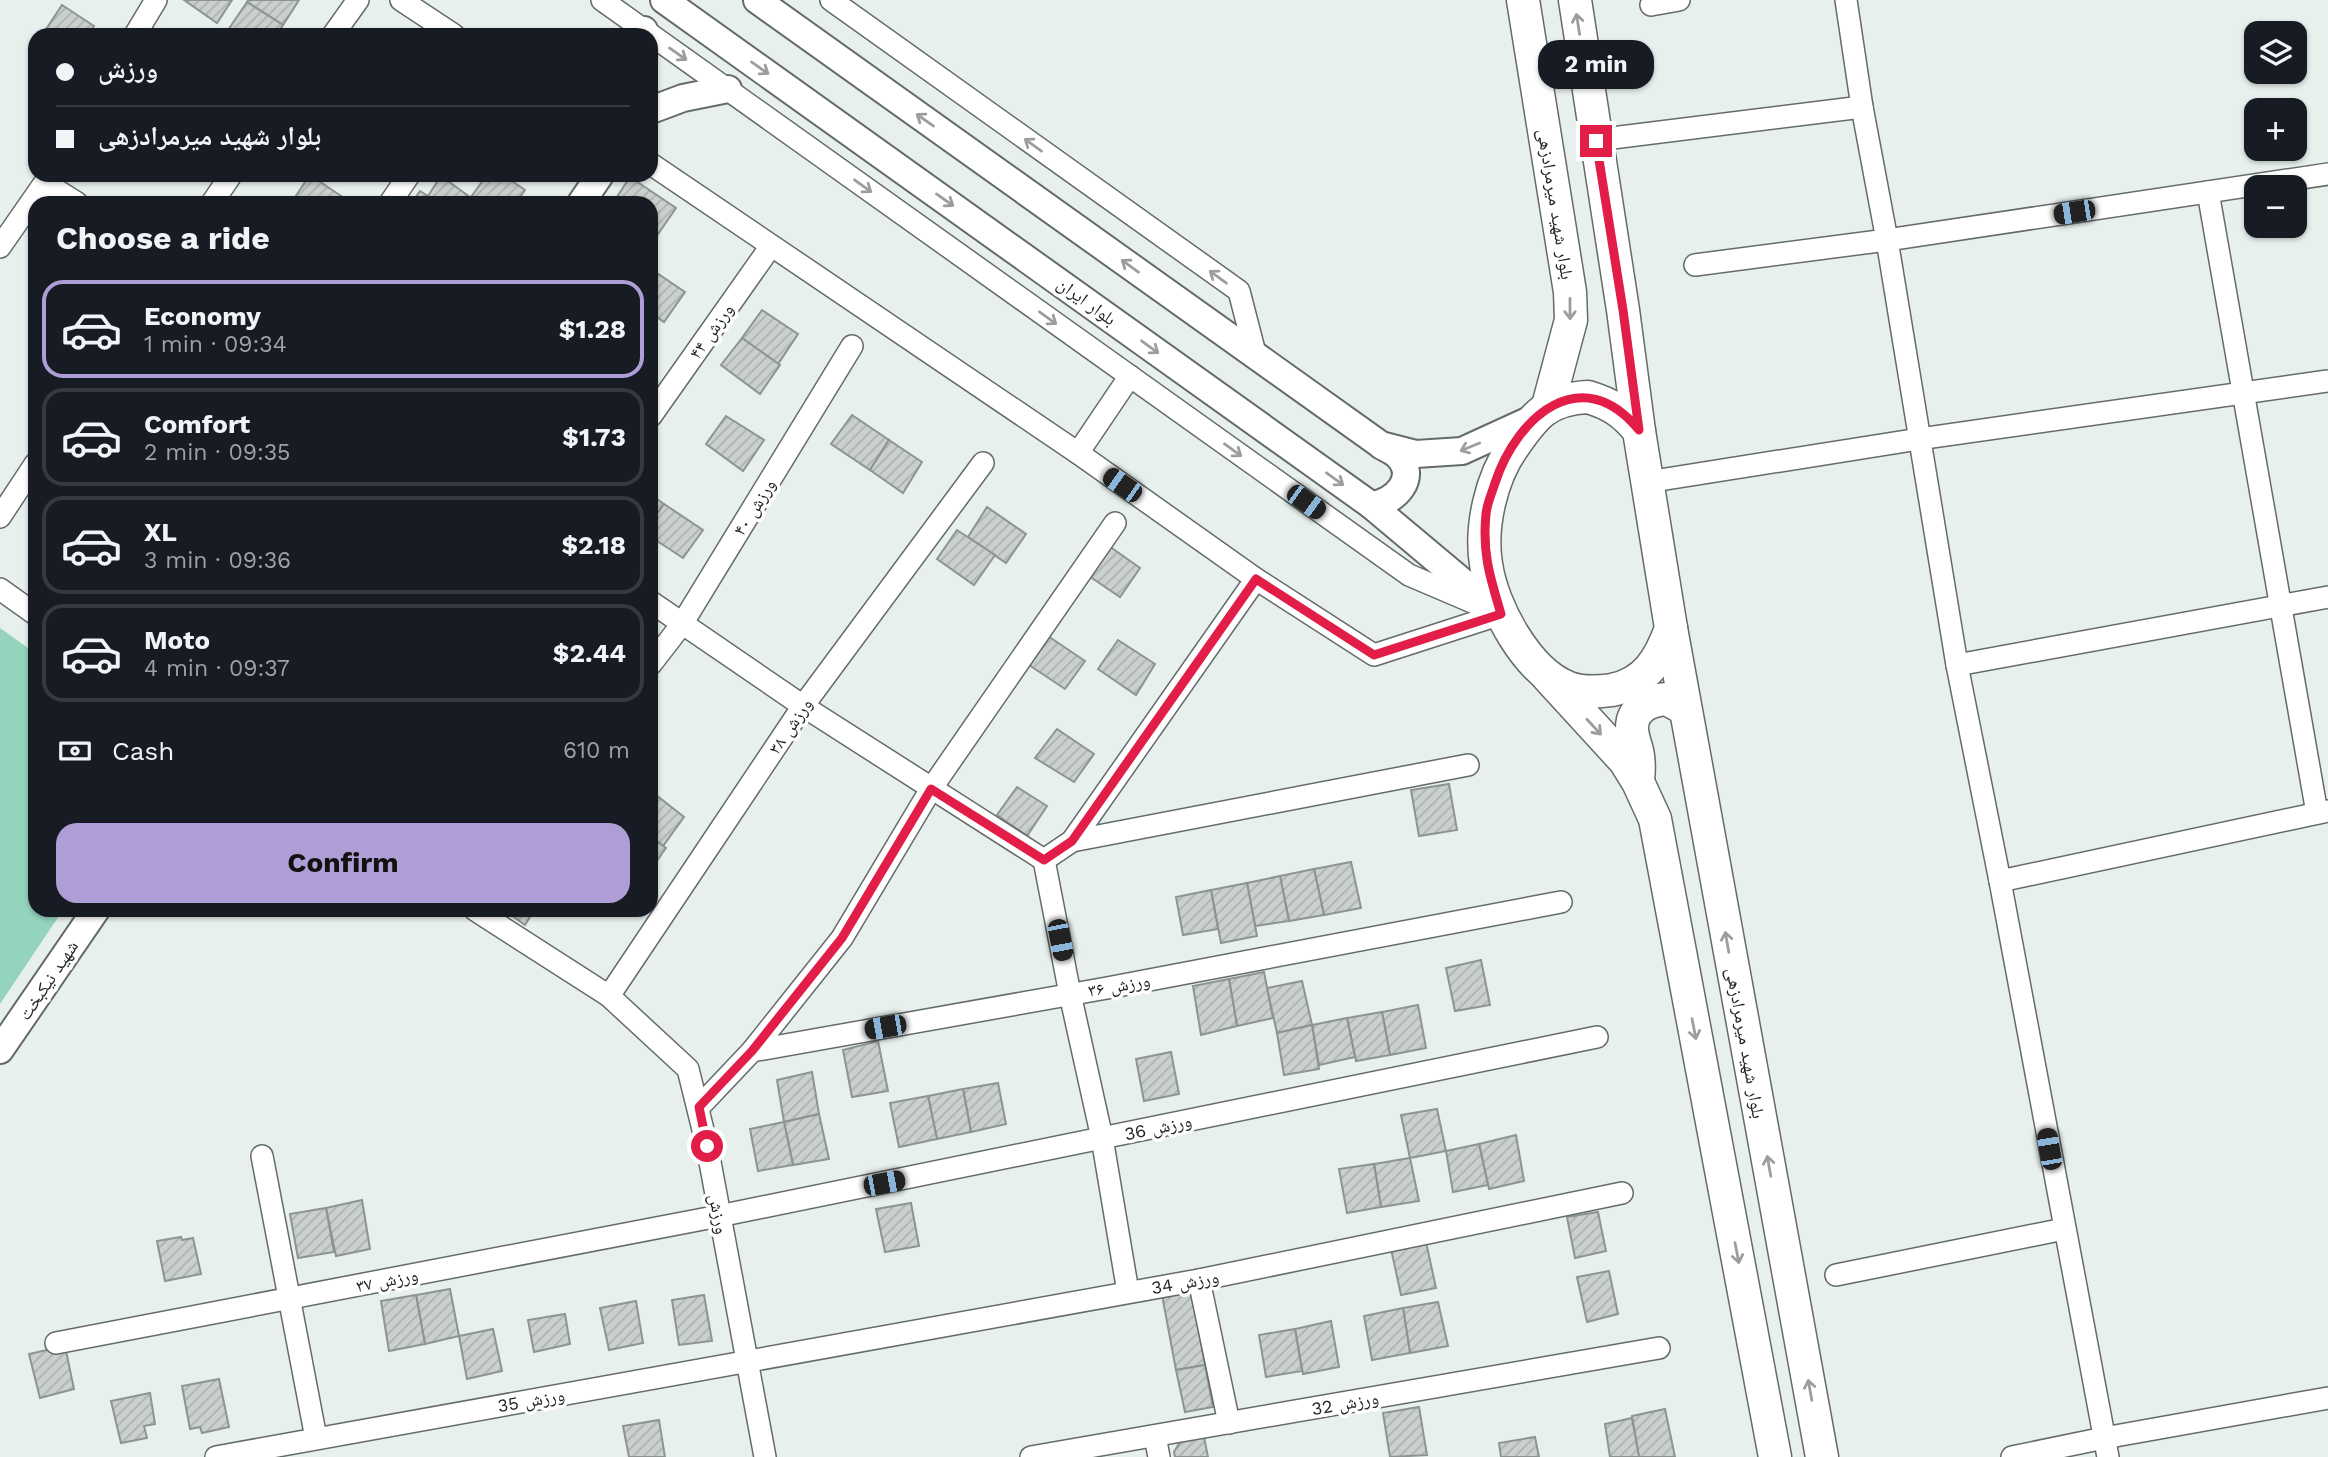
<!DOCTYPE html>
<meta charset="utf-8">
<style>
:root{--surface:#171b24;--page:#20242c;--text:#f1f3f6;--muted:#9ea1a6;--line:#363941;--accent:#af9ed5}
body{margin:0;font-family:"Work Sans","Noto Naskh Arabic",sans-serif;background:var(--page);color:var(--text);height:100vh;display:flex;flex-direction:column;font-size:26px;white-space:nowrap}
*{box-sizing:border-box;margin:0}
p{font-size:23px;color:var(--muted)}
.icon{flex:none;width:38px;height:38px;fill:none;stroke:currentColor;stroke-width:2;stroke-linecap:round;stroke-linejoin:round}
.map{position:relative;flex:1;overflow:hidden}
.drawer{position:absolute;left:28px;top:196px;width:630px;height:721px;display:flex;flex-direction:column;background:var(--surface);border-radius:21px;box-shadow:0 2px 5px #0004}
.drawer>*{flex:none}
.hud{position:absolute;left:28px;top:28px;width:630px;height:154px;border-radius:21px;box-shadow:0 2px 5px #0004;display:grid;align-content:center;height:154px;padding:0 28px;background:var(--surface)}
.buttons{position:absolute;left:2244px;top:21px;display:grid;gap:14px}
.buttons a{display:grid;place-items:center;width:63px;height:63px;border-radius:14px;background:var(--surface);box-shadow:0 2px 5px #0004;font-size:35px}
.end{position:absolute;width:32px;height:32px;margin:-16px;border:9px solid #e11d48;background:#fff;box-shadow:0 0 0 4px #fff}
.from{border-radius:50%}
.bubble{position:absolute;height:49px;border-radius:21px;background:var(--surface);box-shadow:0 2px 5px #0004;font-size:23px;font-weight:700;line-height:49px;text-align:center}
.car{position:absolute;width:21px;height:42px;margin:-21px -10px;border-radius:9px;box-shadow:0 0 5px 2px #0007;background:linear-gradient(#222 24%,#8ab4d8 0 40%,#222 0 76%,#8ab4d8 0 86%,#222 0)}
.hud b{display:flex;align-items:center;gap:24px;height:66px;font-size:26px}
.hud b+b{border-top:2px solid var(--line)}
.hud i{width:18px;height:18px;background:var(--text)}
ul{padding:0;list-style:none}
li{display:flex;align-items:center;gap:21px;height:98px;margin:0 14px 10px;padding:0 14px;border:4px solid var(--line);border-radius:21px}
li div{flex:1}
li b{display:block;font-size:26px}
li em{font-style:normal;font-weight:700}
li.current{border-color:var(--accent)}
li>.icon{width:63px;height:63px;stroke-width:1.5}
h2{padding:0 28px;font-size:32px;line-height:84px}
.pay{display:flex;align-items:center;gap:18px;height:77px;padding:0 28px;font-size:26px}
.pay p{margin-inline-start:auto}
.button{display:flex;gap:14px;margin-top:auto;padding:14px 28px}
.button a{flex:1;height:80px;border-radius:21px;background:var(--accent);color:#111;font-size:28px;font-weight:700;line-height:80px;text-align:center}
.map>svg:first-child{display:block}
.park{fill:#94d4bd}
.building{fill:url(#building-hatch);stroke:#8d9491;stroke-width:2}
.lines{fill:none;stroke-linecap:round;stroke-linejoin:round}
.minor-casing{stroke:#646b68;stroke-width:24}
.tertiary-casing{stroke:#646b68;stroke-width:30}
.secondary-casing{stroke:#646b68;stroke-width:35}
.minor{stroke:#fff;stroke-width:21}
.tertiary{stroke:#fff;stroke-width:26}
.secondary{stroke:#fff;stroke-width:32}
.oneway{stroke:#9c9d9d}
.route{stroke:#e11d48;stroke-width:9}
.labels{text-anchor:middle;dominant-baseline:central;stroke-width:7;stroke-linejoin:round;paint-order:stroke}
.street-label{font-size:18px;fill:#232625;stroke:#fff}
</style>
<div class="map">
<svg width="2328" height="1457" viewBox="0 0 2328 1457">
<defs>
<pattern id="building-hatch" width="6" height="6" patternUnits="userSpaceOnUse" patternTransform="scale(1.75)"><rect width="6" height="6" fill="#c9d0cd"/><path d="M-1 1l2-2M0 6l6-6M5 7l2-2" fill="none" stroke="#acb2b0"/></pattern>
</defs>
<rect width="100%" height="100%" fill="#e8f0ed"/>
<polygon class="park" points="0,628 35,653 35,910 63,910 0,1004"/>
<g class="building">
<polygon points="184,0 232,0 217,23"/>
<polygon points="248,0 299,0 283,25 247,2"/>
<polygon points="247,2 283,25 276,35 234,35 228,30"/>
<polygon points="62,5 94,26 88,35 43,34"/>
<polygon points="310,175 347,200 345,203 291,203"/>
<polygon points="487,175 503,175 525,190 516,203 479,203 471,197"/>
<polygon points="441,176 474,200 472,203 416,203 413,201 420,191 428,196"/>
<polygon points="630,177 676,208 656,237 651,234 651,203 613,203"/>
<polygon points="651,269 685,292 664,322 651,313"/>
<polygon points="762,310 798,334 778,364 742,338"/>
<polygon points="742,338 780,365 760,394 721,365"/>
<polygon points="852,415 889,440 870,470 831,444"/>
<polygon points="726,416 764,440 743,471 706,444"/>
<polygon points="889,440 922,462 903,493 870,470"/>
<polygon points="651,495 664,504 651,522"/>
<polygon points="664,504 703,530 683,558 651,537 651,522"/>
<polygon points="987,507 1026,534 1006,563 968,537"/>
<polygon points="957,530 995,555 974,585 937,559"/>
<polygon points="1109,546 1140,568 1120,597 1089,576"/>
<polygon points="1045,634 1085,661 1065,689 1026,663"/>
<polygon points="1118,640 1155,664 1136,695 1098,669"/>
<polygon points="1057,729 1094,754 1074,782 1035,758"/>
<polygon points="1449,784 1457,830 1419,836 1411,790"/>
<polygon points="1017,787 1047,806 1027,836 997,815"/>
<polygon points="651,791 684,817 663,846 651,837"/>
<polygon points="651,837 666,848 651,869"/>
<polygon points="1351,862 1361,908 1324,915 1314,869"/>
<polygon points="1314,869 1324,915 1289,921 1280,876"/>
<polygon points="1280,876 1289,921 1255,926 1247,883"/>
<polygon points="1247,883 1257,936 1221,943 1211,890"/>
<polygon points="1211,890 1218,929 1183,935 1176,897"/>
<polygon points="504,910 534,910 525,925"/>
<polygon points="1481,960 1490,1005 1455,1011 1446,968"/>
<polygon points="1264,972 1273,1018 1237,1026 1229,979"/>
<polygon points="1229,979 1237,1026 1201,1035 1193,986"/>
<polygon points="1302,981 1312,1025 1277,1033 1267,988"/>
<polygon points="1418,1005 1426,1048 1390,1055 1382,1012"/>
<polygon points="1382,1012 1390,1055 1356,1061 1347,1018"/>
<polygon points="1347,1018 1355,1057 1319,1065 1312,1025"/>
<polygon points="1312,1025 1319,1069 1284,1075 1277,1033"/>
<polygon points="878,1041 888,1091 852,1097 843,1050"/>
<polygon points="1171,1052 1179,1094 1144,1101 1136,1059"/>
<polygon points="812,1072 819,1114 784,1122 777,1080"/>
<polygon points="998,1083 1006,1124 971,1132 963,1089"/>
<polygon points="963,1089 971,1132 937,1139 928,1096"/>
<polygon points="928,1096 937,1139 899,1147 890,1103"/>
<polygon points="1437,1109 1446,1151 1410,1158 1401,1115"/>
<polygon points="819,1114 829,1159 793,1165 784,1122"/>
<polygon points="784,1122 793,1165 758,1171 750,1129"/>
<polygon points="1516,1135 1524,1181 1489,1189 1479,1144"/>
<polygon points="1479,1144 1488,1185 1453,1192 1446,1151"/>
<polygon points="1410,1158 1419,1201 1381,1207 1374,1164"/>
<polygon points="1374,1164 1381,1207 1347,1213 1339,1169"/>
<polygon points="362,1200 370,1249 336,1256 326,1208"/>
<polygon points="911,1203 919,1246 885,1252 876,1209"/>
<polygon points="326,1208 334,1252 298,1258 290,1214"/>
<polygon points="1598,1212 1606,1251 1575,1258 1567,1217"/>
<polygon points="181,1237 182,1240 193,1238 201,1274 165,1281 157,1241"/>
<polygon points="1426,1242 1436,1288 1401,1295 1391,1249"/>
<polygon points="1609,1271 1618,1314 1587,1322 1577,1277"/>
<polygon points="450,1289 459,1336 425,1344 416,1295"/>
<polygon points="1191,1289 1205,1365 1176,1370 1162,1295"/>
<polygon points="416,1295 425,1344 389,1351 381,1301"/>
<polygon points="704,1295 712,1341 679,1345 672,1300"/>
<polygon points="636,1301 643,1343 609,1350 600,1308"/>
<polygon points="1438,1302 1448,1346 1410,1353 1403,1308"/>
<polygon points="1403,1308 1410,1353 1372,1360 1364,1316"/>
<polygon points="565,1314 570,1344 534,1352 528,1320"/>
<polygon points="1331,1321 1339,1367 1303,1374 1295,1329"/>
<polygon points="493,1329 502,1371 467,1379 459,1336"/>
<polygon points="1295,1329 1302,1371 1266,1377 1259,1335"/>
<polygon points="65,1346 74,1389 40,1398 29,1354"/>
<polygon points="1205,1365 1213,1407 1185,1412 1176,1370"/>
<polygon points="219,1379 229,1427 202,1433 200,1427 190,1429 182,1386"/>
<polygon points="150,1393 155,1424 144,1426 147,1438 121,1443 111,1401"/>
<polygon points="1419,1407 1427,1455 1390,1457 1383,1413"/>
<polygon points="1665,1409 1675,1457 1639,1457 1632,1416"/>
<polygon points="1632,1418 1639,1457 1610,1457 1605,1424"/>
<polygon points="659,1420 665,1457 629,1457 623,1426"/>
<polygon points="1204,1437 1208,1457 1175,1457 1174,1452 1180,1442"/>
<polygon points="1535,1437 1539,1457 1501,1457 1499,1443"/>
</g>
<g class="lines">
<defs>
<g id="minor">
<polyline points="401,0 454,35"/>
<polyline points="602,0 1409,575 1484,607"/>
<polyline points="831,0 1239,291 1256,357"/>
<polyline points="1846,0 1862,107 1887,240 1957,665 2000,881 2108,1457"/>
<polyline points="1651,5 1679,0"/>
<polyline points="135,35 156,0"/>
<polyline points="333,35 358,0"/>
<polyline points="1596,140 1862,107"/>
<polyline points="651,164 1078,453 1256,579 1374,655 1501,614"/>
<polyline points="45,183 77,203"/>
<polyline points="2208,192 2317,813"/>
<polyline points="212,203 231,175"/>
<polyline points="390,203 409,175"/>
<polyline points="0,247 50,175"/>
<polyline points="1695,265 1887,240 2328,174"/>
<polyline points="651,416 771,246"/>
<polyline points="1078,453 1130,376"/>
<polyline points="1647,482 1919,439 2328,381"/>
<polyline points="0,517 35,464"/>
<polyline points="0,589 35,614"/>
<polyline points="651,602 803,706 1044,860 1070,994 1102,1138 1128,1292"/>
<polyline points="651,664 682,624 852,346"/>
<polyline points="1957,665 2328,597"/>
<polyline points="1072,841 1468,765"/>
<polyline points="1044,860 1072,841 1256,579"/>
<polyline points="2000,881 2328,811"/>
<polyline points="475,910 609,996 688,1069 707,1146 765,1457"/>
<polyline points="609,996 803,706 983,463"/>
<polyline points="752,1051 842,938 931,789 1115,523"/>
<polyline points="699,1107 752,1051 1107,988 1561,902"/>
<polyline points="262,1156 316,1438"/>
<polyline points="1836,1275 2064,1229"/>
<polyline points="1199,1280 1229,1423"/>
<polyline points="56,1343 719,1216 1597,1037"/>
<polyline points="1155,1436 1159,1457"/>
<polyline points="216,1457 1199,1280 1622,1193"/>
<polyline points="1031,1457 1659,1348"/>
<polyline points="2012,1457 2104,1438 2328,1398"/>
</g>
<g id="tertiary">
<polyline points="664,0 1371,505 1501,614"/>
<polyline points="757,0 1381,445 1416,454 1462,451 1532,419"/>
<polyline points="644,30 644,35"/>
<polyline points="651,110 683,98 728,89"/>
<polyline points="581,203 600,175"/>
<path d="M1371,505c24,-2 48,-28 27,-49 -4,-4 -11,-7 -16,-10"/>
<polyline points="0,1050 96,910"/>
</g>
<g id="secondary">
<polyline points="1523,0 1570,292 1571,320 1548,406"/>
<polyline points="1575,0 1623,310 1639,431"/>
<path d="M1588,397c23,7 36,15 51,34l32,197c-11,31 -25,55 -59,62 -14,2 -29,3 -43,-2 -42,-16 -77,-81 -83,-124 -6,-37 5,-86 27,-117 22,-32 34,-48 75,-50z"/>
<polyline points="1671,628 1822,1457"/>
<polyline points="1548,677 1625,761 1638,782 1655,819 1775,1457"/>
<path d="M1638,779c1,-7 1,-15 0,-23 -1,-9 -6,-18 -6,-28 0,-20 18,-28 35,-29l18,10"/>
</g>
</defs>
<use href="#minor" class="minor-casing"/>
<use href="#tertiary" class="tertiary-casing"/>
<use href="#secondary" class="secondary-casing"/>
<use href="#minor" class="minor"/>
<use href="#tertiary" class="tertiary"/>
<use href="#secondary" class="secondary"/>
</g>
<defs><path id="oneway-shaft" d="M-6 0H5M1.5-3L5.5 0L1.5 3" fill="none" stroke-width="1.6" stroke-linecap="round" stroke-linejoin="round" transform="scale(1.75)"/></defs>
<g class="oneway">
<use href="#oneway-shaft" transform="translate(1578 24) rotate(-99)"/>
<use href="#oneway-shaft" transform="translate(678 54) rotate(35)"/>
<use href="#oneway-shaft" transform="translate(760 68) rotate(35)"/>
<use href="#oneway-shaft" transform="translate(925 120) rotate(-145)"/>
<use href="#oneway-shaft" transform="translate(1033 145) rotate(-144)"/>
<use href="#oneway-shaft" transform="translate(863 186) rotate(36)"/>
<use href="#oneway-shaft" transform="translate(945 200) rotate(35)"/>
<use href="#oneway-shaft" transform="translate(1130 266) rotate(-144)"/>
<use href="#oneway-shaft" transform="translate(1218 277) rotate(-144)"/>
<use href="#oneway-shaft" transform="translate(1570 309) rotate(90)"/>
<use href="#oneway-shaft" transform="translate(1048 318) rotate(36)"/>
<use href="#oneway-shaft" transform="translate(1150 347) rotate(36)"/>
<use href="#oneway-shaft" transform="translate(1470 447) rotate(158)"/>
<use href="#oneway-shaft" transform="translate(1233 450) rotate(36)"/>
<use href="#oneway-shaft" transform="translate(1335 479) rotate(36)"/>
<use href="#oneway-shaft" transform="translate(1594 727) rotate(47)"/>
<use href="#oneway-shaft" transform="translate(1727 942) rotate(-100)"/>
<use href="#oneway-shaft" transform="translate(1694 1029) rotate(79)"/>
<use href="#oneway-shaft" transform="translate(1769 1166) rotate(-100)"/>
<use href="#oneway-shaft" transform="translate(1737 1253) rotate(79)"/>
<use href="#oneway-shaft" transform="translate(1810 1390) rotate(-100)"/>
</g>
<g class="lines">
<path class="route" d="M707,1146l-8,-39 53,-56 90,-113 89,-149 113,71 28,-19 184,-262 118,76 127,-41c-11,-37 -19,-61 -15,-100 1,-11 6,-21 9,-31 22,-67 87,-123 144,-53l-16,-120 -27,-169"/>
</g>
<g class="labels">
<g class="street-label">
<text transform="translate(1556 204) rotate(81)">بلوار شهید میرمرادزهی</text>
<text transform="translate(1087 301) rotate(36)">بلوار ایران</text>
<text transform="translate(711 331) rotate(-55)">ورزش ۴۴</text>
<text transform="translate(754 507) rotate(-58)">ورزش ۴۰</text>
<text transform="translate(790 726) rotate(-56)">ورزش ۳۸</text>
<text transform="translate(48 980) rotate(-56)">شهید نیکبخت</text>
<text transform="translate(1119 985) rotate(-10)">ورزش ۳۶</text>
<text transform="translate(1746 1043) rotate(80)">بلوار شهید میرمرادزهی</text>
<text transform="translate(1158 1127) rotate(-12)">ورزش 36</text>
<text transform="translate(719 1214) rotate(80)">ورزش</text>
<text transform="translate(387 1280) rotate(-11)">ورزش ۳۷</text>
<text transform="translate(1185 1282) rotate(-10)">ورزش 34</text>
<text transform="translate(531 1400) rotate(-10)">ورزش 35</text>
<text transform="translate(1345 1403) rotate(-10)">ورزش 32</text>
</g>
</g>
</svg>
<div class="buttons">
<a><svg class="icon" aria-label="layers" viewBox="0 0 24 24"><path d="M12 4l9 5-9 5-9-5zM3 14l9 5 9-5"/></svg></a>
<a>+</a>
<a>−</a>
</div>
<i class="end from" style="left:707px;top:1146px"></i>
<i class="end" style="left:1596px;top:141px"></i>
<div class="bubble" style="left:1538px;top:40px;width:116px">2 min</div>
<i class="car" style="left:2074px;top:212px;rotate:261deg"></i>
<i class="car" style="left:1122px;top:485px;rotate:305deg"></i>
<i class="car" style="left:1306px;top:502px;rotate:126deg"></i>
<i class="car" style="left:1060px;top:940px;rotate:169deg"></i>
<i class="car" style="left:885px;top:1027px;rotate:260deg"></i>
<i class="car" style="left:2049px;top:1149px;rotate:350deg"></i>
<i class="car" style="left:884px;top:1183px;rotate:79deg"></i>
<div class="hud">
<b><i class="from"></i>ورزش</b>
<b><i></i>بلوار شهید میرمرادزهی</b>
</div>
<section class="drawer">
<h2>Choose a ride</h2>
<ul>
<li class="current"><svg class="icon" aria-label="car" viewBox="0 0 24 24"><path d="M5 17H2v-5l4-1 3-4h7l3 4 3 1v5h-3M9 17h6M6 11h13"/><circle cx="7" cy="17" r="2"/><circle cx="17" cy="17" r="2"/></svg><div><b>Economy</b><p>1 min · 09:34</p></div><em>$1.28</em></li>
<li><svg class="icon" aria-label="car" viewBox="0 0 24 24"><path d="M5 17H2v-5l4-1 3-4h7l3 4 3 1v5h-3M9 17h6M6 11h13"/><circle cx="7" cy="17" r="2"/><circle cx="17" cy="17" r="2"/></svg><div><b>Comfort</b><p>2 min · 09:35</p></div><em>$1.73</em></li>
<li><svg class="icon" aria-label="car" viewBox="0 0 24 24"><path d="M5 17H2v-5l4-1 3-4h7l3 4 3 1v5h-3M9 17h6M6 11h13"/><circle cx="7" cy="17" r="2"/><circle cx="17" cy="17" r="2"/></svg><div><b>XL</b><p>3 min · 09:36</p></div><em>$2.18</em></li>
<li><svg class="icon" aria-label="car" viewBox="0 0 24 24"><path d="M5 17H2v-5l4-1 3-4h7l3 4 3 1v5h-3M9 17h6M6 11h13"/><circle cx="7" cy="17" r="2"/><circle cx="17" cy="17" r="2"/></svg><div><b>Moto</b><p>4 min · 09:37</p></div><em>$2.44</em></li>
</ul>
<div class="pay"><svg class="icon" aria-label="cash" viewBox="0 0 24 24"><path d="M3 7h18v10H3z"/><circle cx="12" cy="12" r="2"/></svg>Cash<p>610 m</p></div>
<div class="button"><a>Confirm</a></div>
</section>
</div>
